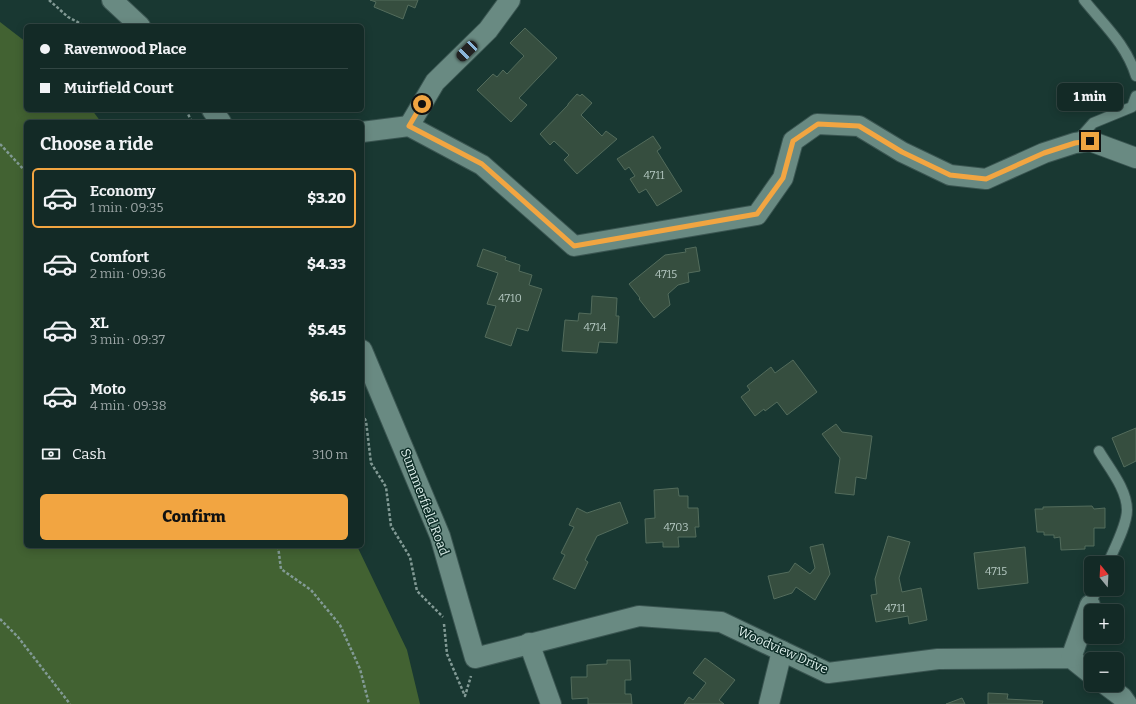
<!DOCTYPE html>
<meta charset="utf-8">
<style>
:root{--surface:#132a26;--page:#203632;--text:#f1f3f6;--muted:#9da7a7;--line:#324643;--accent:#f2a541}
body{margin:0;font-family:Bitter,serif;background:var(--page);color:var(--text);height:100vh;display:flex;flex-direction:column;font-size:15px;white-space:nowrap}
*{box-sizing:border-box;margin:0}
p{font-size:13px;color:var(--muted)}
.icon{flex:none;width:22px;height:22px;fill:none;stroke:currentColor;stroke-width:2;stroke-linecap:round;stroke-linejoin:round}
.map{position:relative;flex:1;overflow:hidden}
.details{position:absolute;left:24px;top:120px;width:340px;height:428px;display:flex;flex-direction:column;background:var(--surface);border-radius:6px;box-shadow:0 2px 10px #0003,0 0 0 1px var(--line)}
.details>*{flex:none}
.top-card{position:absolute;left:24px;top:24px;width:340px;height:88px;border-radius:6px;box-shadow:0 2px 10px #0003,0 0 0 1px var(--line);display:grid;align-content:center;height:88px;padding:0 16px;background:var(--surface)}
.needle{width:26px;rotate:342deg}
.fabs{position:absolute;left:1084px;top:556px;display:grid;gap:8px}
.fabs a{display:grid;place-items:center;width:40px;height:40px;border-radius:6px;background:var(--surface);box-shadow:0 2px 10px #0003,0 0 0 1px var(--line);font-size:20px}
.end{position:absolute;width:18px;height:18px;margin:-9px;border:5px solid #f2a541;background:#111;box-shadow:0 0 0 2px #111}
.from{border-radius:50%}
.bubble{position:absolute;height:28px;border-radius:6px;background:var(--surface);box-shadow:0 2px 10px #0003,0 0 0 1px var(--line);font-size:13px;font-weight:800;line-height:28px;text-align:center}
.car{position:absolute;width:12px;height:24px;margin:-12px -6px;border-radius:5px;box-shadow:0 0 3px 1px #0007;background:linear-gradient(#222 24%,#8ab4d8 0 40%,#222 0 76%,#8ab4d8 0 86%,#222 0)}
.top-card b{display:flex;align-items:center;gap:14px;height:38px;font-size:15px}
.top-card b+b{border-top:1px solid var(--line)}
.top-card i{width:10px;height:10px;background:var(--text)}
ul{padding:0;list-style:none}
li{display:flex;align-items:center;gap:12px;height:60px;margin:0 8px 6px;padding:0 8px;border:2px solid transparent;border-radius:6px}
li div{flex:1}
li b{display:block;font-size:15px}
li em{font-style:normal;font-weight:800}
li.on{border-color:var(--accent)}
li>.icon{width:36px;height:36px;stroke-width:1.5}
h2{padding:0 16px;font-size:18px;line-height:48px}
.pay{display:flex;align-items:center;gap:10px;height:44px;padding:0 16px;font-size:15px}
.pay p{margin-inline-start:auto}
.button{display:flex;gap:8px;margin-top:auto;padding:8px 16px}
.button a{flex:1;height:46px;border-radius:6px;background:var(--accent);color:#111;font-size:16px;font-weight:800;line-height:46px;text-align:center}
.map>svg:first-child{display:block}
.green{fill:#426232}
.building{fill:#364e3f;stroke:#536c5c}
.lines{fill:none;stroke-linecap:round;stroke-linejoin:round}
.lane-casing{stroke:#3a5551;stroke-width:12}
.street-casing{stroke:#3a5551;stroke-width:22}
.path{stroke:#829a95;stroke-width:2.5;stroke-dasharray:3 2;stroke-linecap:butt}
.lane{stroke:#698a82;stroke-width:10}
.street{stroke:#698a82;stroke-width:20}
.route{stroke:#f2a541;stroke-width:5}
.labels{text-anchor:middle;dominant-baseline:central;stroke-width:3;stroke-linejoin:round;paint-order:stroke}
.number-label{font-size:11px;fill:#b4c8c1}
.street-label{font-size:13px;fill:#def0ec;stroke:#0e2e28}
</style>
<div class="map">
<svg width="1136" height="704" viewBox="0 0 1136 704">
<rect width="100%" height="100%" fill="#193832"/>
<polygon class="green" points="0,22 26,42 26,110 92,110 101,122 26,122 26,546 357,546 407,650 420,704 0,704"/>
<g class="building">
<polygon points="370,0 418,0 415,8 408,5 403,19 374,7 376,2"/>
<polygon points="525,28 557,58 519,98 527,105 511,122 477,90 493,74 497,77 503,70 507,74 524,56 510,43"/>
<polygon points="577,94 580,96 582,94 592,103 581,115 602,136 606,131 617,139 577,174 564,160 569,155 554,141 550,145 540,134 568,105 568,104"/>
<polygon points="653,136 661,148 657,151 682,191 657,206 646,189 639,193 630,179 635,176 629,167 625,170 617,159"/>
<polygon points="696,247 700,271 688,273 689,282 678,285 668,294 670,305 654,318 639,299 640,298 629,284 665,255 686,252 685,249"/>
<polygon points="483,249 506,257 505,260 520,265 519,271 532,275 529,285 542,289 528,331 517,328 511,346 485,337 496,306 487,304 498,273 477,266"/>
<polygon points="592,296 617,298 616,316 619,316 617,343 599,342 597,353 562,351 565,320 578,321 579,313 591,314"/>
<polygon points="793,360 817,392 787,415 777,402 765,411 764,409 755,416 741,397 750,390 747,386 771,367 775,373"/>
<polygon points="836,424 842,432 872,436 866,479 856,477 854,495 835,493 840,458 822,434"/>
<polygon points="1136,428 1136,461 1124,467 1112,438"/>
<polygon points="678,488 679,496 688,496 688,508 698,508 699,527 695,527 696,537 678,537 679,547 663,547 663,542 646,543 645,519 655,518 654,490"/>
<polygon points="620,502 628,523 597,536 585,560 588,562 575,589 553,579 565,555 561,553 574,527 569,525 577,508 587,513"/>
<polygon points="1092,506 1094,509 1105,508 1105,528 1094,528 1094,546 1085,546 1085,549 1061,550 1060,537 1054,538 1054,535 1044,535 1044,532 1037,532 1035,509 1043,509 1043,507"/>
<polygon points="888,536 910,542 899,578 902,592 921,588 927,620 909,624 908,616 876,622 871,595 877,594 875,579"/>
<polygon points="823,544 830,574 815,600 796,587 792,593 774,599 768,576 789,572 795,563 810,574 815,568 810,547"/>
<polygon points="1025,547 1028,583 978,589 974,553"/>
<polygon points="705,658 735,680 719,700 724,704 684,704 689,697 693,700 706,683 693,673"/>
<polygon points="607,660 630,660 631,680 625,680 625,694 631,694 632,704 588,704 588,698 572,699 571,677 587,677 587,665 607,664"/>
<polygon points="988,693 1008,694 1007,699 1043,701 1042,704 988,704"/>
<polygon points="962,698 965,704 946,704"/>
</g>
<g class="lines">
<defs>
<g id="lane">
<path d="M1084,0c20,25 42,44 52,76"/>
<polyline points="1077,141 1093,123 1132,107 1136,96"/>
<path d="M1099,451c10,17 28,38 28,59 0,15 -13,39 -19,53"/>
<polyline points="1090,605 1097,589"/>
</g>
<g id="street">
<polyline points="112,0 140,26"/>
<polyline points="212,110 221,122"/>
<polyline points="409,126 435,82 488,30 510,0"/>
<polyline points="362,132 409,126 482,165 574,246 757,215 783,178 793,141 817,124 859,126 902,152 950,175 986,179 1044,153 1075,143 1090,141 1136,158"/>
<polyline points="362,350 440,536 475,658 639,616 721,622 828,673 938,659 1071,658 1091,674"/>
<polyline points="529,643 551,704"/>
<polyline points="1071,658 1090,605"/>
<polyline points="1106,685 1122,697 1127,704"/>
<polyline points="769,704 782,651"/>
</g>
</defs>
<use href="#lane" class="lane-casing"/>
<use href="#street" class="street-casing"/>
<g class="path">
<polyline points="49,0 68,17 85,26"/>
<polyline points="186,110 192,122"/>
<polyline points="0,144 26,172"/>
<polyline points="362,414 366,421 371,463 386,487 391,526 410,557 417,591 443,617"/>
<polyline points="278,546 281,569 311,590 340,625 360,669 369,704"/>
<polyline points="0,619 18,637 70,704"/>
<polyline points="444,624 447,654 465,696 471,676"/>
</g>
<use href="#lane" class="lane"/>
<use href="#street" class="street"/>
</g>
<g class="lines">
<polyline class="route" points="422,104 409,126 482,164 574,246 757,214 783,178 793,141 818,124 859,126 902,152 950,175 986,179 1044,153 1075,143 1090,141"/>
</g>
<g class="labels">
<g class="number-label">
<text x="654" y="175">4711</text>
<text x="666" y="274">4715</text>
<text x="510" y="298">4710</text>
<text x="595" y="327">4714</text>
<text x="676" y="527">4703</text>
<text x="996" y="571">4715</text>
<text x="895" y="608">4711</text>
</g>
<g class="street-label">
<text transform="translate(425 502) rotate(69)">Summerfield Road</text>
<text transform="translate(783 650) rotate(24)">Woodview Drive</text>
</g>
</g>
</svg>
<div class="fabs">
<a><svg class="needle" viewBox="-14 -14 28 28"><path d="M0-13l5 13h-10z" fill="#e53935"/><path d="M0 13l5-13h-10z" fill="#9da7a7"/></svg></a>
<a>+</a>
<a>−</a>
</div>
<i class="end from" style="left:422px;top:104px"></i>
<i class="end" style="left:1090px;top:141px"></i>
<div class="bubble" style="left:1057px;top:83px;width:66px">1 min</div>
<i class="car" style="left:467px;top:51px;rotate:226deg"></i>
<div class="top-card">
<b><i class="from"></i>Ravenwood Place</b>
<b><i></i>Muirfield Court</b>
</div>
<section class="details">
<h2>Choose a ride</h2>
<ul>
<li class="on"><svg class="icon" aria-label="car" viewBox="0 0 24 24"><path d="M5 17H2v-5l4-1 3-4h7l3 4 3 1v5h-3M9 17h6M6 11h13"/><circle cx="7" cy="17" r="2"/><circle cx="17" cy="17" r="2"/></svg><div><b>Economy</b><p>1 min · 09:35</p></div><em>$3.20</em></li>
<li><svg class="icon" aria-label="car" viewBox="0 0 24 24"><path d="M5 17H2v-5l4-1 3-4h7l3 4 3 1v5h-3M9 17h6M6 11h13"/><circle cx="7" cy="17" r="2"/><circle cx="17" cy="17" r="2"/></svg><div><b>Comfort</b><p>2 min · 09:36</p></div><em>$4.33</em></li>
<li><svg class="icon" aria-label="car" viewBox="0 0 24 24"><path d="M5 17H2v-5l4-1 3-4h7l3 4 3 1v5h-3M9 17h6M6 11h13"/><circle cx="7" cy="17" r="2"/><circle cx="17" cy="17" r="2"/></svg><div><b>XL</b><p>3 min · 09:37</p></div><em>$5.45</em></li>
<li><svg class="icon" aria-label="car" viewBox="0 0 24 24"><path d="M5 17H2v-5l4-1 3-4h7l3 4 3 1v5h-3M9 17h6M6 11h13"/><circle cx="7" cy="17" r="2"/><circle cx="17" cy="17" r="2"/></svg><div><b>Moto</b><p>4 min · 09:38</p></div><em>$6.15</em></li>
</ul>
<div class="pay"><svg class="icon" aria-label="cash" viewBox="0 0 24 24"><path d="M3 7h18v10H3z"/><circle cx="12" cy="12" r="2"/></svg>Cash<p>310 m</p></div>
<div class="button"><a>Confirm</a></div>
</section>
</div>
